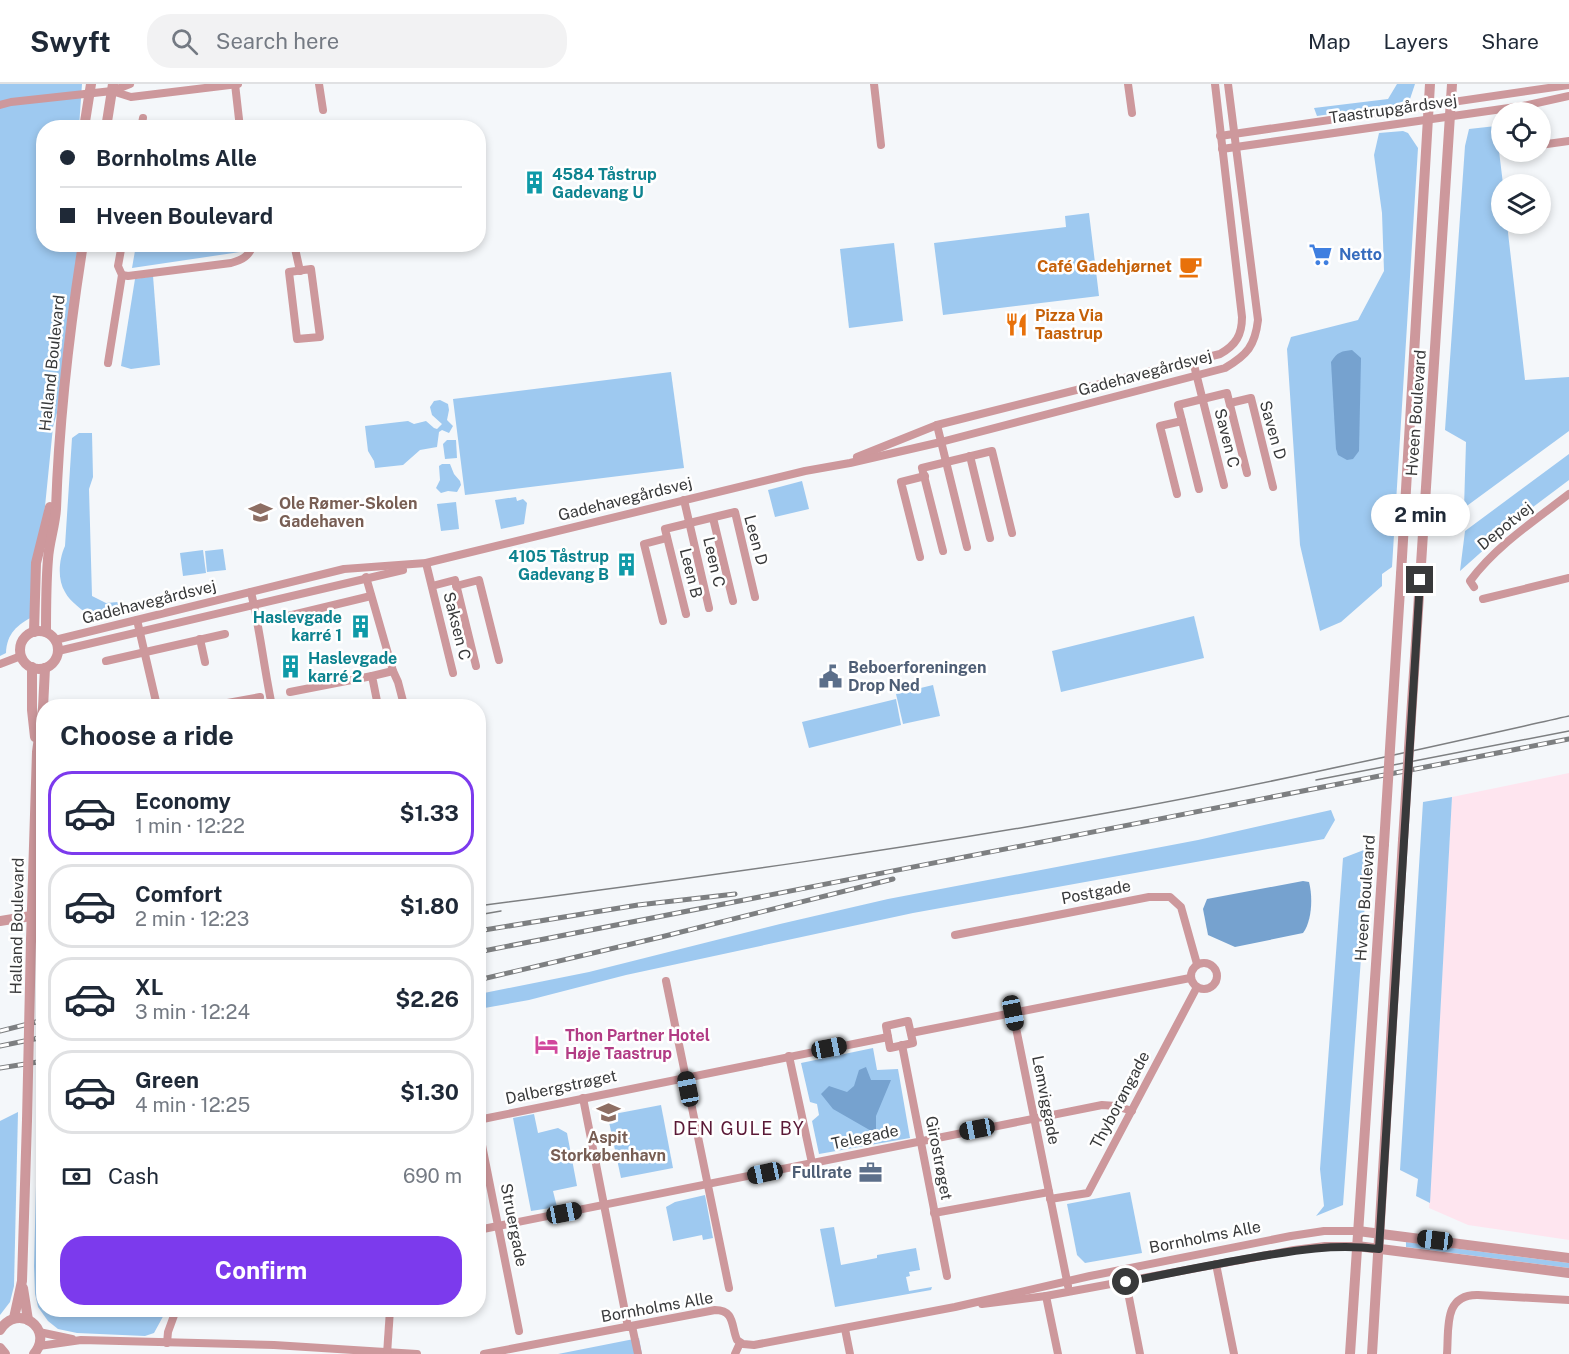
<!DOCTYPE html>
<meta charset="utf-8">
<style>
:root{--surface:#fff;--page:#f2f2f3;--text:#1f2937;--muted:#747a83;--line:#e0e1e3;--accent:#7c3aed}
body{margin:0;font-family:"Public Sans",sans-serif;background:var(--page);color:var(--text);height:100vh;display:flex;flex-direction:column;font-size:22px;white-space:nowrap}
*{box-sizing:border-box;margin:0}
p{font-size:20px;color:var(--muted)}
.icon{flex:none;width:33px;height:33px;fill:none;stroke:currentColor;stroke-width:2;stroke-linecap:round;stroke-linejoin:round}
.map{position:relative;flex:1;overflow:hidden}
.details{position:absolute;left:36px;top:615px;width:450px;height:618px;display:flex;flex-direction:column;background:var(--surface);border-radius:24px;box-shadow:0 3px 9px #0003}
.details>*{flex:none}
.guide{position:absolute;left:36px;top:36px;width:450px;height:132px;border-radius:24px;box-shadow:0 3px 9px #0003;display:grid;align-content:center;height:132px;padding:0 24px;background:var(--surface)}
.controls{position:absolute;left:1491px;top:18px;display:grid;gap:12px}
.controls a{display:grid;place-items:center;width:60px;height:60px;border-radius:50%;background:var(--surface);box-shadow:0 3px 9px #0003;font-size:30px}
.end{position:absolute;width:27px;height:27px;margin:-14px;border:8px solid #38393a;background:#fff;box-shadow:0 0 0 3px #fff}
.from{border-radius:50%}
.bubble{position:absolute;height:42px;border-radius:21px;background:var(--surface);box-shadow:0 3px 9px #0003;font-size:20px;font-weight:700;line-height:42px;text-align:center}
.car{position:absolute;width:18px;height:36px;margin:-18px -9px;border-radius:8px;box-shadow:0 0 4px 2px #0007;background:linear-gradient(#222 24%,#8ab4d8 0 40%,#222 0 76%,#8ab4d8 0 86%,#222 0)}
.guide b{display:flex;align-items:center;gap:21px;height:57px;font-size:22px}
.guide b+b{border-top:2px solid var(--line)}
.guide i{width:15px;height:15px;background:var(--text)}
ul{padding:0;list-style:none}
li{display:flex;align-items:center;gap:18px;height:84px;margin:0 12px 9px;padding:0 12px;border:3px solid var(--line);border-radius:24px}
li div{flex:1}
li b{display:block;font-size:22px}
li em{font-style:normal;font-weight:700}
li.active{border-color:var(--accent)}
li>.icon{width:54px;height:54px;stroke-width:1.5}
h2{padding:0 24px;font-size:27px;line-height:72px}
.pay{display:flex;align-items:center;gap:15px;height:66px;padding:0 24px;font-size:22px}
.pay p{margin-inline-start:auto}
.button{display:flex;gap:12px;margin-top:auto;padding:12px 24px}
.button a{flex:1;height:69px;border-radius:24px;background:var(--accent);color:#fff;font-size:24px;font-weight:700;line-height:69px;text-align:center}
header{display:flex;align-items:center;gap:36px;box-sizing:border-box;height:84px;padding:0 30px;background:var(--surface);border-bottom:2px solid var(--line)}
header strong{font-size:28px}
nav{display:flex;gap:33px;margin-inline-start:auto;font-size:21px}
.search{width:420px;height:54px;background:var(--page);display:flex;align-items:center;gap:15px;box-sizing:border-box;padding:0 21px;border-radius:24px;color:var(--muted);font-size:22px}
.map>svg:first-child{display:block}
.industrial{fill:#fee5ef}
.green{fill:#9ec9f0}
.water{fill:#76a2cf}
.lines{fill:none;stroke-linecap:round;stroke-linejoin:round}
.minor{stroke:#cd989c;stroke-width:8}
.tertiary{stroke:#cd989c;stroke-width:10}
.tram{stroke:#7d7f81;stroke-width:1.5}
.rail-casing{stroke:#7d7f81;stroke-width:5}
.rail{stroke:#fff;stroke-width:3;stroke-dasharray:9;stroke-linecap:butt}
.tertiary-bridge{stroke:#cd989c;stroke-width:10}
.route{stroke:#38393a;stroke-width:8}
.labels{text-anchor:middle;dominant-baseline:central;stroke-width:5;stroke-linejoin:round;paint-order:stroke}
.street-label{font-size:16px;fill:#38393a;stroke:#fff}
.culture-label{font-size:16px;font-weight:bold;fill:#0d838f;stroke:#fff;text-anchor:start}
.shop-label{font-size:16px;font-weight:bold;fill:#366cbe;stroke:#fff;text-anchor:start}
.food-label{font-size:16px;font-weight:bold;fill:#c56008;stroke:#fff;text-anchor:end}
.education-label{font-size:16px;font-weight:bold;fill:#785e54;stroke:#fff;text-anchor:start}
.service-label{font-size:16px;font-weight:bold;fill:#4e5e75;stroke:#fff;text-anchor:start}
.hotel-label{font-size:16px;font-weight:bold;fill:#b23c85;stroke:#fff;text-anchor:start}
.neighbourhood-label{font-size:18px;letter-spacing:1.5px;fill:#5a1936;stroke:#fff}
</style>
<header>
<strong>Swyft</strong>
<div class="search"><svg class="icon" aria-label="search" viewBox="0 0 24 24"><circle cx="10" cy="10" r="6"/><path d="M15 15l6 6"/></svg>Search here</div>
<nav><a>Map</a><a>Layers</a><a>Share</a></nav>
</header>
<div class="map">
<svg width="1569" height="1270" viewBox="0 0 1569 1270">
<rect width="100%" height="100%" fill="#f4f7fa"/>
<polygon class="industrial" points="1569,689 1569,1156 1468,1141 1429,1124 1452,713"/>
<g class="green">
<path d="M0,0h82l-3,43 -35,1v116l34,1 -21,168 -4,14 -19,189c-17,9 -27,17 -28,37l-6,3z"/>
<polygon points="1397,0 1415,0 1410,15 1393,21 1317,32 1314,24 1388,15"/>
<polygon points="1496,42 1503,100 1502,140 1507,140 1525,296 1569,293 1569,347 1464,424 1466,358 1445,346 1465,62 1469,45"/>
<polygon points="1403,47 1408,49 1418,64 1392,483 1382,490 1382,502 1341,538 1320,547 1300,461 1287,265 1291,253 1358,236 1384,187 1382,129 1374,71 1379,49"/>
<polygon points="1089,129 1099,212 943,231 934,159 1066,143 1065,132"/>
<polygon points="894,159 903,237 849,244 840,165"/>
<polygon points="136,161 136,160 247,161 240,168 132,184"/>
<polygon points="153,192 160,281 131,285 121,282 135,195"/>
<polygon points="671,288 684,384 465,411 453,315"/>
<polygon points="440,316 448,320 449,326 447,336 453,342 449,349 442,346 439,348 437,363 420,366 403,381 375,384 374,377 368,367 365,342 408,337 414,340 426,337 434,344 437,345 442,340 432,331 430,323 434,317"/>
<path d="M79,349h13l1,44 -4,12 3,107 14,7 12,-1 9,4v8l-35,4c-9,-8 -22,-16 -27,-26 -8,-13 -6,-33 0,-46l7,-108z"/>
<polygon points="447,356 456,356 457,374 445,375 443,360"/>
<polygon points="1569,370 1569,396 1525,429 1460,487 1465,447"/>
<polygon points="442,380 450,380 454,390 460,397 461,401 457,408 448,407 441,409 436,404 440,396 439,382"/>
<polygon points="802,397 809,425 775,433 768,406"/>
<polygon points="516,413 517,417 523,415 527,419 524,440 501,445 495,416"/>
<polygon points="456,418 459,445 441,447 437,420"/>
<polygon points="223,465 226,486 207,488 205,467"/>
<polygon points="203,466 206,489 183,492 180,469"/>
<polygon points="1194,532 1204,574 1061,608 1052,567"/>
<polygon points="933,601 940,632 903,640 896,610"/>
<polygon points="896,615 901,641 809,664 802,638"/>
<polygon points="1452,713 1430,1119 1416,1112 1418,1095 1400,1086 1423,718"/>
<polygon points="1331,726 1335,736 1324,755 913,829 626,891 529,916 479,925 479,910 589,888 780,840 888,815 1198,756"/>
<polygon points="1369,764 1343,1121 1316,1132 1324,1122 1320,1085 1343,774"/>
<polygon points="873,964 877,986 898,985 910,1054 819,1070 812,1037 819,1031 817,1020 810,1018 801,979"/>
<polygon points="38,1021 43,1021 44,1226 162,1226 166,1227 154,1249 145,1252 77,1249 58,1245 48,1237 38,1223 35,1210 34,1182"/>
<polygon points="661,1021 673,1084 621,1094 609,1038 614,1030"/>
<polygon points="18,1028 14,1202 10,1218 0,1231 0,1037"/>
<polygon points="534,1030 538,1049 558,1044 567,1049 577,1102 553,1107 557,1123 531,1127 513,1034"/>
<polygon points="1130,1108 1142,1169 1085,1179 1077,1171 1067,1120"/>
<polygon points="705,1111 713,1154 703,1156 702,1151 673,1157 666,1123 675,1118"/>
<polygon points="834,1143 841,1181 877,1174 877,1171 916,1164 920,1186 909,1188 910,1192 906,1193 909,1207 932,1203 931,1206 835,1223 820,1145"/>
<polygon points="1406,1158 1569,1179 1569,1184 1406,1163"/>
<polygon points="639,1254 642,1270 558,1270"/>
</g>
<g class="water">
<path d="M1352,266l9,8 -2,93 -6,8 -6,1 -9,-5 -2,-6 -5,-87c6,-10 11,-11 21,-12z"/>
<path d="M1303,797l6,1c4,15 3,39 -6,51l-68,14 -27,-12 -5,-26 4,-10z"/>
<polygon points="866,983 871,996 891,996 876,1032 876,1045 873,1048 833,1025 821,1010 829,1002 847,1008 854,1002 859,986"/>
</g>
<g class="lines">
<g class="minor">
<polyline points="235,0 240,44"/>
<polyline points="319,0 323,26"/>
<polyline points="874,0 881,61"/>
<polyline points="1128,0 1132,29"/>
<polyline points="112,7 131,13 238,0"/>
<polyline points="0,21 11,18 112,7 130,0"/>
<polyline points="141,44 143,34"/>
<polyline points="1220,52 1569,1"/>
<polyline points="1540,61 1569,57"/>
<polyline points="1222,65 1523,22 1569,12"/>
<polyline points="294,160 300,187"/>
<polyline points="253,163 271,160"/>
<polygon points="311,185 320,253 297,255 289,188"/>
<path d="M122,191l6,1 103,-13c11,-3 19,-7 22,-19"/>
<polyline points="1193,277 1224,401"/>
<polyline points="108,279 122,191 118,182 122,160"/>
<polyline points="1230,319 1251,314 1273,403"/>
<polyline points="937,341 967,463"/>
<polyline points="970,372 990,454"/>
<path d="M857,373l80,-32 283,-71c16,-9 22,-19 22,-37l-27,-233"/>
<polyline points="1199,405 1178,321 1227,309 1247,389"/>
<polyline points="1177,410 1160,342 1182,337"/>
<polyline points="684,416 709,524"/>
<polyline points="713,434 733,517"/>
<polyline points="943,467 922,384 992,367 1012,449"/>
<polyline points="920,473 901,398 925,392"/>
<polyline points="426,479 453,589"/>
<polyline points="366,493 393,587 372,592 378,622"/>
<polyline points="432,502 455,496 476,582"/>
<polyline points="456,502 479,496 499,576"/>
<path d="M1474,503l-4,-6c26,-35 64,-60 99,-87"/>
<path d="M251,508c9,38 13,76 21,114"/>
<polyline points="1483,515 1569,494"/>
<polyline points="686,530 665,445 735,428 755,513"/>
<polyline points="288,532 371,512"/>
<polyline points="137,536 157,622"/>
<polyline points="663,537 644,460 667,454"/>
<polyline points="200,555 205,578"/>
<path d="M55,556l289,-71 82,-6 379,-92 45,-8 91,-21 284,-74c22,-13 30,-22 33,-48l-30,-236"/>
<polyline points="58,567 403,486"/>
<polyline points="106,577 225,550"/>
<polyline points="0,580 21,572"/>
<polyline points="393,587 398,598 404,621"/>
<polyline points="290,608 372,592"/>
<polyline points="211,622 260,613"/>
<polyline points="955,851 1149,813 1170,813 1181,823 1197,880"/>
<circle cx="1204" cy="892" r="13"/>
<polyline points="666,897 729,1204"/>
<polyline points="1013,929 1068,1202"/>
<polygon points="908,937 913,959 890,964 886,942"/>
<polyline points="911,949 1190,894"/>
<polyline points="902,961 947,1192"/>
<polyline points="789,972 812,1079"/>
<polyline points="583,1014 628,1243"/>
<polyline points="478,1036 888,953"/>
<polyline points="478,1041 519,1247"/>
<polyline points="1050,1115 1088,1109 1197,903"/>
<polyline points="934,1129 1049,1108"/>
<polyline points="478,1146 1102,1021 1116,1022 1132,1027"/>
<polyline points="1216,1180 1234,1270"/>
<polyline points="1126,1198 1140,1270"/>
<polyline points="1046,1212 1058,1270"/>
<polyline points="982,1220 1046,1212 1294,1166 1325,1162 1357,1162"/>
<polyline points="632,1242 638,1270"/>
<polyline points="845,1245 850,1270"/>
<polyline points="39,1248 72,1255"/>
<polyline points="167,1259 168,1248 176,1226"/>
<polyline points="39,1262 81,1256 274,1261 417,1270"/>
<polyline points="387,1270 390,1226"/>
<path d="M484,1270l231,-44c20,0 16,16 22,30l6,4 11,1 201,-38 135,-31 201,-40 33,-5h34"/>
<polyline points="735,1270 740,1259"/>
<path d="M1447,1270c2,-25 -4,-60 31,-59l91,5"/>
</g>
<g class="tertiary">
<polyline points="84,44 91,0"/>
<polyline points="106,44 113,0"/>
<polyline points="1401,490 1430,0"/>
<polyline points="1420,496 1452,0"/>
<circle cx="39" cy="566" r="19"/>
<polyline points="34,548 36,479 50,423"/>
<path d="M46,548c0,-24 0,-49 2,-73 1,-17 7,-33 8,-50 3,-89 13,-177 27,-265"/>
<polyline points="32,583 32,626 35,653"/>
<polyline points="0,837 31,832"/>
<polyline points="31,856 37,668 43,624 45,584"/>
<polyline points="1358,1147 1569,1174"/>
<polyline points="1357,1162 1569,1189"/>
<polyline points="23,1204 28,1236"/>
<polyline points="14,1234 22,1197 27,1036"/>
<path d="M0,1246c18,-28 55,-1 34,24"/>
<polyline points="0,1264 5,1270"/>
<polyline points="1350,1270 1384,760"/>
<polyline points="1372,1270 1403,756"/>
</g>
<g class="tram">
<polyline points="1316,696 1569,647"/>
<path d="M478,822c216,-28 431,-57 645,-96 149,-27 298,-61 446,-94"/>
<polyline points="478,831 501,827"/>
</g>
<defs>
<g id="rail">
<polyline points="478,847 638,821 735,810"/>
<polyline points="478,868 1569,655"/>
<polyline points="478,896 661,853 893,795"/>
<polyline points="0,947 44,936"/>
<polyline points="0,962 44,953"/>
<polyline points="0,984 44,977"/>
</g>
</defs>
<use href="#rail" class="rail-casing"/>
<use href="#rail" class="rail"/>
<g class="tertiary-bridge">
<polyline points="1403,756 1420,496"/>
<polyline points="1384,760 1401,490"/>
<polyline points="27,1036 31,856"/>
</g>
</g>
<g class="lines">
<path class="route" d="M1126,1198c40,-8 79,-16 119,-23 46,-8 87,-16 134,-10l41,-669"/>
</g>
<defs>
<symbol id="building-bare" viewBox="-9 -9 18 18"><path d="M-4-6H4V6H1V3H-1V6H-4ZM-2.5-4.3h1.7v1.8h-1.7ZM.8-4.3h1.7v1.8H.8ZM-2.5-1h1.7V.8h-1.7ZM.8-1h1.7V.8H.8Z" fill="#0f9aa8" stroke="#fff" stroke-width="2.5" paint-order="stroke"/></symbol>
<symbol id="supermarket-bare" viewBox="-9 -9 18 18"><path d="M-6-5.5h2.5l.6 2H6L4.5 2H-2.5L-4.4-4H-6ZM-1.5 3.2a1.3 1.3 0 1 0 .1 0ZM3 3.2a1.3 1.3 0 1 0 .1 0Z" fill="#3f7fe0" stroke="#fff" stroke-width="2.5" paint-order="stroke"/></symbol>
<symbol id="cafe-bare" viewBox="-9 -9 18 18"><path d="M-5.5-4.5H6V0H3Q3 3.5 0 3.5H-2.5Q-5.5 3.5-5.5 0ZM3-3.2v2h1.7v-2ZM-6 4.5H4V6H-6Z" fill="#e8710a" stroke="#fff" stroke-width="2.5" paint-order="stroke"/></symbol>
<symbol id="restaurant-bare" viewBox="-9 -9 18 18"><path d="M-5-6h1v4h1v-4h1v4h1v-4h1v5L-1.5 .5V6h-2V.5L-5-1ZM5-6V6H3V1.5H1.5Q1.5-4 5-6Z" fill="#e8710a" stroke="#fff" stroke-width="2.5" paint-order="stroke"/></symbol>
<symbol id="school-bare" viewBox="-9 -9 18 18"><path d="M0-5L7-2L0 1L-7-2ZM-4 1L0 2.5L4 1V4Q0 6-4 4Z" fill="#8d6e63" stroke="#fff" stroke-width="2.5" paint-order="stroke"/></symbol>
<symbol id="civic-bare" viewBox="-9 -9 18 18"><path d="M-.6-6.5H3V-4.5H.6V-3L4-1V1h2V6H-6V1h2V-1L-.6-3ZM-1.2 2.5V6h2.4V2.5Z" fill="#5c6f8a" stroke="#fff" stroke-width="2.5" paint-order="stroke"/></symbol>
<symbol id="hotel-bare" viewBox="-9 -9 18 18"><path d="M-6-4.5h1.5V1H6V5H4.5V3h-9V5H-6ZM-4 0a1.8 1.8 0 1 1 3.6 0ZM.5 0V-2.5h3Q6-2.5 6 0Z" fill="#d1479c" stroke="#fff" stroke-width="2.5" paint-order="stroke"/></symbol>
<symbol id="office-bare" viewBox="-9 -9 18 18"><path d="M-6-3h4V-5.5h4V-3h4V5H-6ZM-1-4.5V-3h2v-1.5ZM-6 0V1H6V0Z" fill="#5c6f8a" stroke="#fff" stroke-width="2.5" paint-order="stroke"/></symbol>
</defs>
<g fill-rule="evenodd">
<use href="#building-bare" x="518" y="82" width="33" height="33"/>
<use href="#supermarket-bare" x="1304" y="154" width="33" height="33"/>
<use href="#cafe-bare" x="1174" y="166" width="33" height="33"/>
<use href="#restaurant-bare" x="1000" y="224" width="33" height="33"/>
<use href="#school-bare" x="244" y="412" width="33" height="33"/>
<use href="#building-bare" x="610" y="464" width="33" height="33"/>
<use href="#building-bare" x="344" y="526" width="33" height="33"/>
<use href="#building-bare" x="274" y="566" width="33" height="33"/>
<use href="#civic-bare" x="814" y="576" width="33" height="33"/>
<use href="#hotel-bare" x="530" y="944" width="33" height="33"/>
<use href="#school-bare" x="592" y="1012" width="33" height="33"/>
<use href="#office-bare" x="854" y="1072" width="33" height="33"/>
</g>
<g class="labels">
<g class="street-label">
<text transform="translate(1393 25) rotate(-8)">Taastrupgårdsvej</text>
<text transform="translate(52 279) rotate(-84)">Halland Boulevard</text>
<text transform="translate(1145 289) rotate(-15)">Gadehavegårdsvej</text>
<text transform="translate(1416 329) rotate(-86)">Hveen Boulevard</text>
<text transform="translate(1273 346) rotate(74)">Saven D</text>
<text transform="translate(1227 354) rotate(76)">Saven C</text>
<text transform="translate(625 415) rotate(-14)">Gadehavegårdsvej</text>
<text transform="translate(1505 442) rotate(-39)">Depotvej</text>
<text transform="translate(756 456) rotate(75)">Leen D</text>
<text transform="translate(714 478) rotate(77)">Leen C</text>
<text transform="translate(691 489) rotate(76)">Leen B</text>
<text transform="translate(149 518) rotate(-14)">Gadehavegårdsvej</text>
<text transform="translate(457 542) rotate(76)">Saksen C</text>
<text transform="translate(1096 808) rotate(-11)">Postgade</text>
<text transform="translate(1365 814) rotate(-86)">Hveen Boulevard</text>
<text transform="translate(17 842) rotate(-89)">Halland Boulevard</text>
<text transform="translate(561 1003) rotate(-12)">Dalbergstrøget</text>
<text transform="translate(1046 1016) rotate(79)">Lemviggade</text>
<text transform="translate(1120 1016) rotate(-62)">Thyborøngade</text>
<text transform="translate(865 1053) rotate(-12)">Telegade</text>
<text transform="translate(939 1074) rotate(79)">Girostrøget</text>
<text transform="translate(514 1141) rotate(79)">Struergade</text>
<text transform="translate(1205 1153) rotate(-11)">Bornholms Alle</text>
<text transform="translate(657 1223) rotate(-10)">Bornholms Alle</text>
</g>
<g class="culture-label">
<text x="552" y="90">4584 Tåstrup<tspan x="552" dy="18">Gadevang U</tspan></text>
<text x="609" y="472" text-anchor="end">4105 Tåstrup<tspan x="609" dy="18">Gadevang B</tspan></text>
<text x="342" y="533" text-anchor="end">Haslevgade<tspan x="342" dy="18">karré 1</tspan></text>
<text x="308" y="574">Haslevgade<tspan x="308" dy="18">karré 2</tspan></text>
</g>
<g class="shop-label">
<text x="1339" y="170">Netto</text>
</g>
<g class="food-label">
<text x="1172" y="182">Café Gadehjørnet</text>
<text x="1035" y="231" text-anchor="start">Pizza Via<tspan x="1035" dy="18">Taastrup</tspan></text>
</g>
<g class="education-label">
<text x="279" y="419">Ole Rømer-Skolen<tspan x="279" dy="18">Gadehaven</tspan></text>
<text x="608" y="1053" text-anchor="middle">Aspit<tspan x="608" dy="18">Storkøbenhavn</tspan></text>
</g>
<g class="service-label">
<text x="848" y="583">Beboerforeningen<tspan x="848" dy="18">Drop Ned</tspan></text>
<text x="852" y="1088" text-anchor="end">Fullrate</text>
</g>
<g class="hotel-label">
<text x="565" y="951">Thon Partner Hotel<tspan x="565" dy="18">Høje Taastrup</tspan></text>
</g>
<g class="neighbourhood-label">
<text x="739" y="1044">DEN GULE BY</text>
</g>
</g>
</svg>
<div class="controls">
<a><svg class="icon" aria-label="locate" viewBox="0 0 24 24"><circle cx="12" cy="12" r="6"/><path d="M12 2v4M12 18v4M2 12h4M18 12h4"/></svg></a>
<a><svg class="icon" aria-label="layers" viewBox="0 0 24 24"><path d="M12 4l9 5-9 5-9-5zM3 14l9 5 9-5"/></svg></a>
</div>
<i class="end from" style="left:1126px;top:1198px"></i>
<i class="end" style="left:1420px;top:496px"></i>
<div class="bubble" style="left:1371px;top:410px;width:99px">2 min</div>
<i class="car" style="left:1013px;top:929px;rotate:169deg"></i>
<i class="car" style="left:829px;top:964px;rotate:79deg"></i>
<i class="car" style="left:688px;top:1005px;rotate:349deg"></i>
<i class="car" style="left:977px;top:1045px;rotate:259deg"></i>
<i class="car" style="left:765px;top:1089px;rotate:258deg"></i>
<i class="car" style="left:564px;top:1129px;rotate:79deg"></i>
<i class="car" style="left:1435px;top:1156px;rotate:277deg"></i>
<div class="guide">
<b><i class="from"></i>Bornholms Alle</b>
<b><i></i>Hveen Boulevard</b>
</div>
<section class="details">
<h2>Choose a ride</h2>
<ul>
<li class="active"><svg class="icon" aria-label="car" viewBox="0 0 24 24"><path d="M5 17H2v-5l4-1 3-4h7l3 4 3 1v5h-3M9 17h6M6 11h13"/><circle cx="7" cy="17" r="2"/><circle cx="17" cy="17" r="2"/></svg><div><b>Economy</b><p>1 min · 12:22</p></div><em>$1.33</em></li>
<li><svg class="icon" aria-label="car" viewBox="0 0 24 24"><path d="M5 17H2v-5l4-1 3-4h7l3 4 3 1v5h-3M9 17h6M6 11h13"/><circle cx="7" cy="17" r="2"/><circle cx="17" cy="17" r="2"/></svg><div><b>Comfort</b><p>2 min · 12:23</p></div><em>$1.80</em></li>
<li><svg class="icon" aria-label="car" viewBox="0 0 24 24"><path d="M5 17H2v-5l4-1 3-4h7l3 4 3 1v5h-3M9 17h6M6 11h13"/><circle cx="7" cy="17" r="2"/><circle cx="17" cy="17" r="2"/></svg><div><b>XL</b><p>3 min · 12:24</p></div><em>$2.26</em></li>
<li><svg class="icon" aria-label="car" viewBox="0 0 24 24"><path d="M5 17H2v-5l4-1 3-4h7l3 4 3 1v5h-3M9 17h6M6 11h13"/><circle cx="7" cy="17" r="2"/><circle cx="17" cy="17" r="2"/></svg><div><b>Green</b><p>4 min · 12:25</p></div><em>$1.30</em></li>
</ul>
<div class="pay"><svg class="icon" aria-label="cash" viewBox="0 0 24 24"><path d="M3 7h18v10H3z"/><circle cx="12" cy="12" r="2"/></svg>Cash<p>690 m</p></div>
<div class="button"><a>Confirm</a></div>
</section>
</div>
